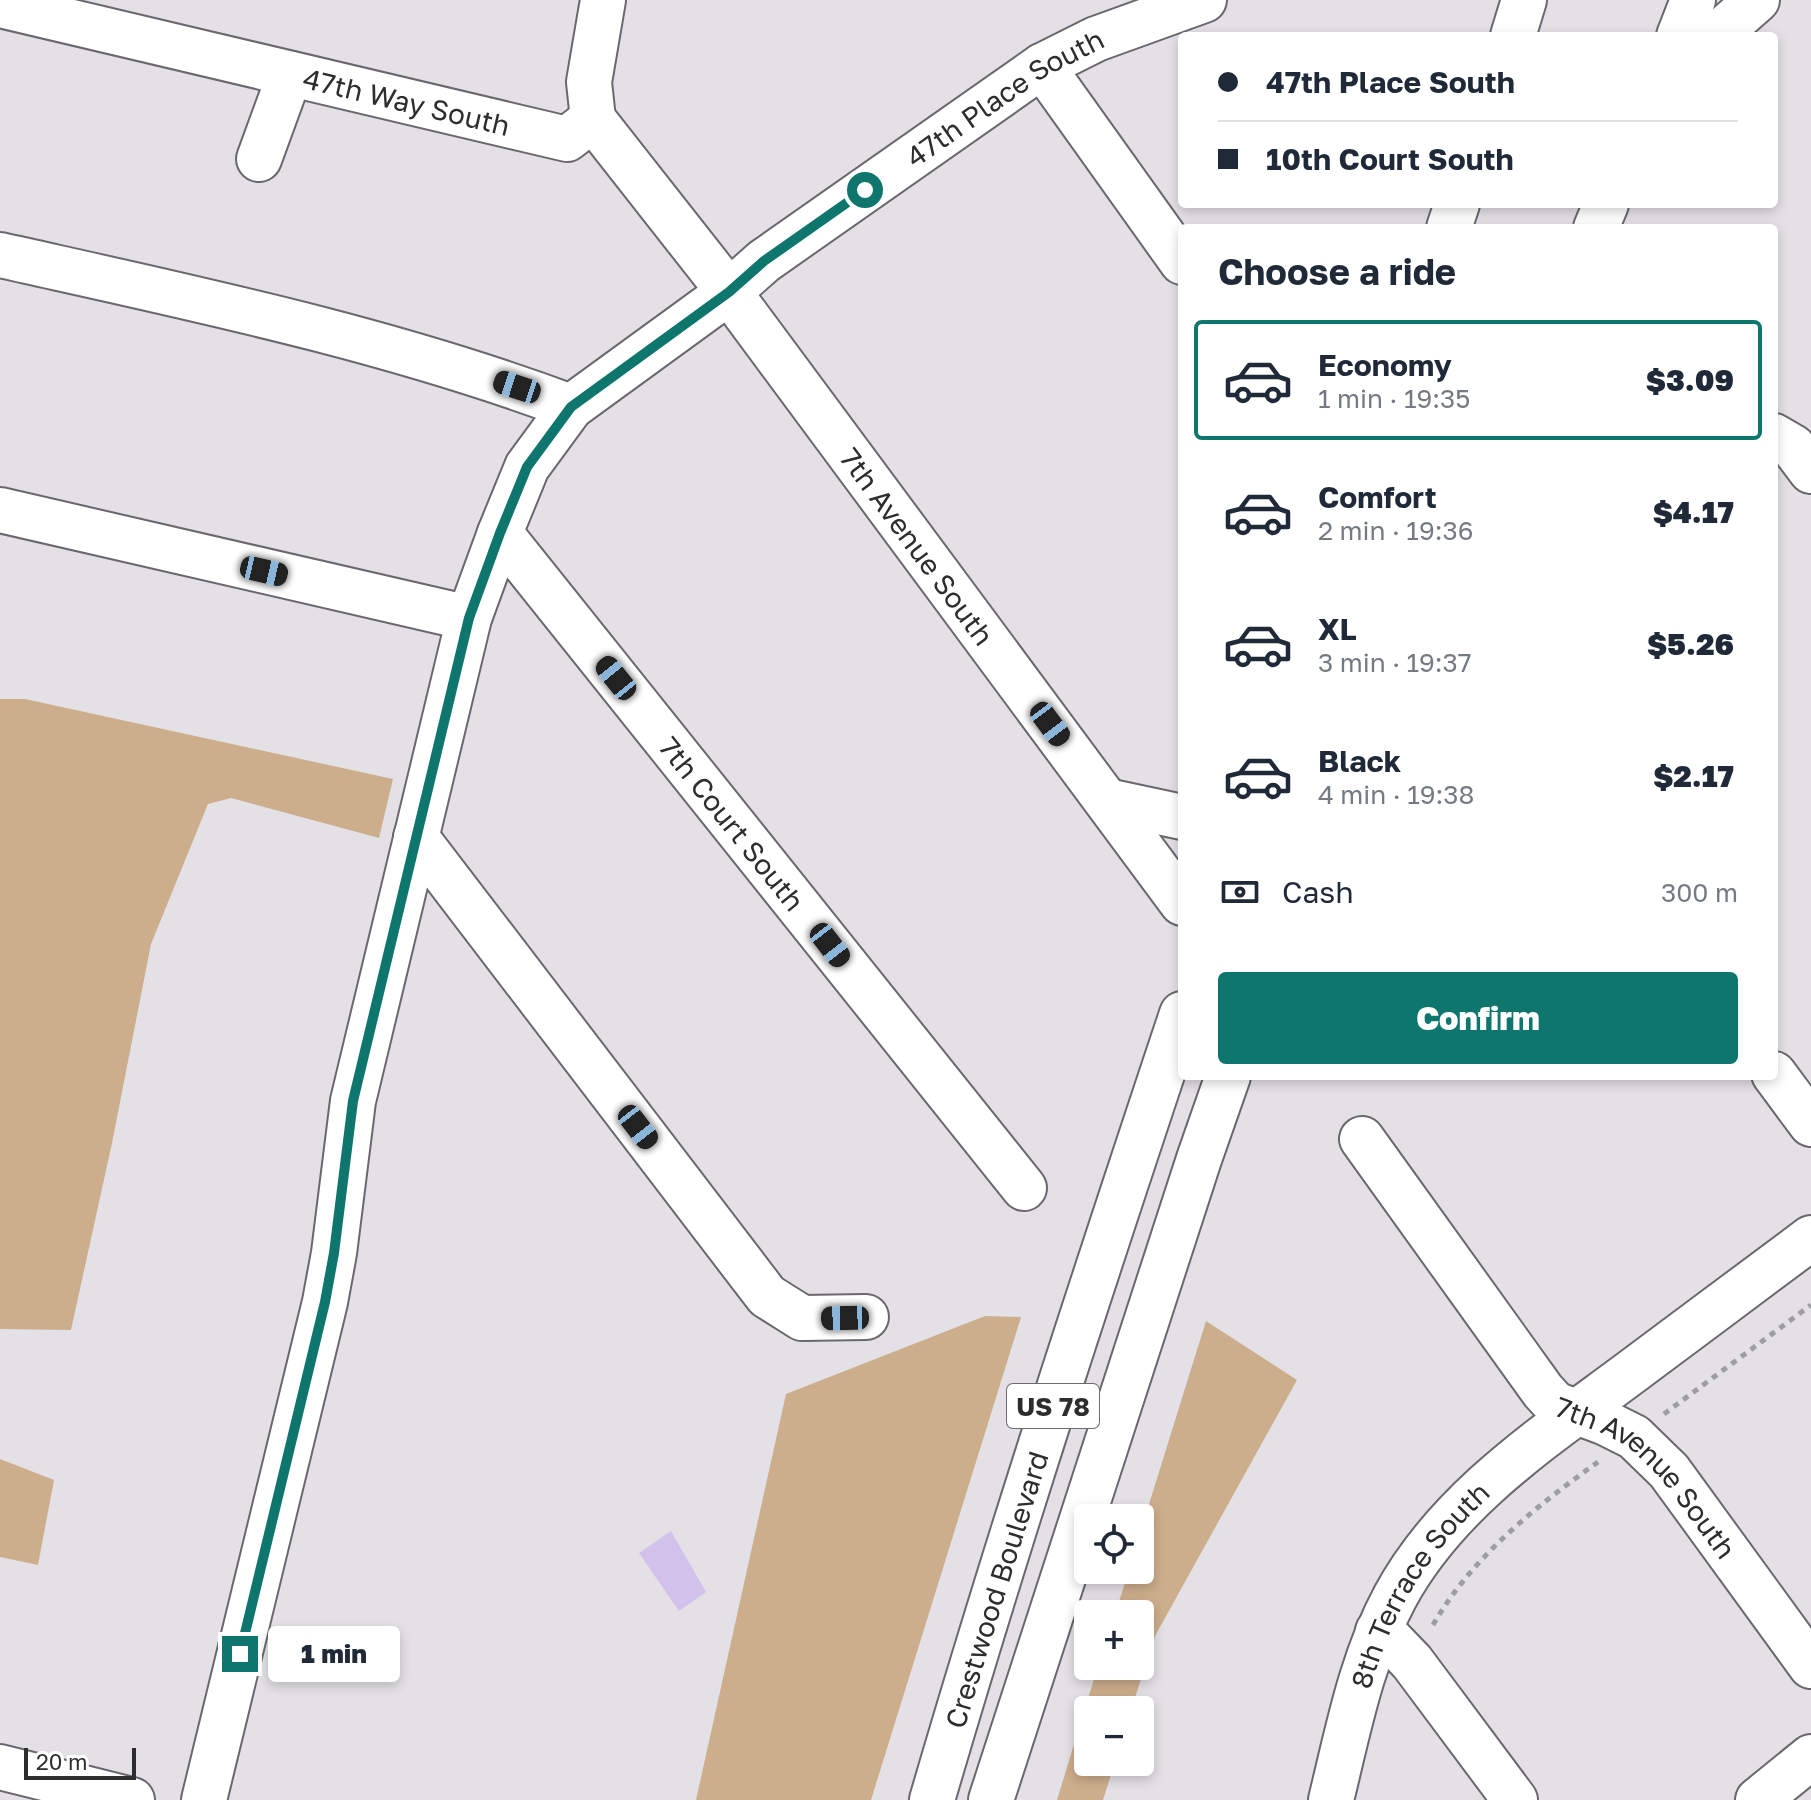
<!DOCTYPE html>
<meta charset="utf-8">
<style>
:root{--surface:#fff;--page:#f6f6f7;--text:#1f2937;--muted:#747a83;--line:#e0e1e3;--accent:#0f766e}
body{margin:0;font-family:"Golos Text",sans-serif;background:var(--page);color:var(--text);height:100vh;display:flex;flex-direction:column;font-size:30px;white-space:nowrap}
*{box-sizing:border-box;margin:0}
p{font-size:26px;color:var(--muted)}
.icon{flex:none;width:44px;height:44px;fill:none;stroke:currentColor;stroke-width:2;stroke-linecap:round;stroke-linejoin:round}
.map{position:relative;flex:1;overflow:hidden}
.sheet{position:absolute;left:1178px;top:224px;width:600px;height:856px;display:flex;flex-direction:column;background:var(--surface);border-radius:8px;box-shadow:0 4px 12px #0003}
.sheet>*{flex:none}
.hud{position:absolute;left:1178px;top:32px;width:600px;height:176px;border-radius:8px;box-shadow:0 4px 12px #0003;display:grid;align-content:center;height:176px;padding:0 40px;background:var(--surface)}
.fabs{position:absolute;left:1074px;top:1504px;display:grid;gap:16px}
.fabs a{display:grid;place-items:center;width:80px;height:80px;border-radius:8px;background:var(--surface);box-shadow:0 4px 12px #0003;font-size:40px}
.scale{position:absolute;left:24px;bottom:20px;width:112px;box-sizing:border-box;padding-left:8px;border:4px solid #2d2d2f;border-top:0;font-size:22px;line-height:28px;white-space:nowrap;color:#2d2d2f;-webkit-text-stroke:6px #fff;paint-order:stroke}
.end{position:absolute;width:36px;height:36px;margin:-18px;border:10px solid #0f766e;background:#fff;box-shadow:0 0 0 4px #fff}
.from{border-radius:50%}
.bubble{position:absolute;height:56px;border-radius:8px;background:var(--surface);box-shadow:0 4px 12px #0003;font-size:26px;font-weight:800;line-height:56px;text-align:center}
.car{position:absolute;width:24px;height:48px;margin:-24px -12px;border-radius:10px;box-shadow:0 0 6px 2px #0007;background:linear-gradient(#222 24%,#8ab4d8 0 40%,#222 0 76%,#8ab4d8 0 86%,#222 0)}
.hud b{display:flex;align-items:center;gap:28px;height:76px;font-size:30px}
.hud b+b{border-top:2px solid var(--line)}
.hud i{width:20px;height:20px;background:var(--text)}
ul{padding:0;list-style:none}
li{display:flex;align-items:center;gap:24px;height:120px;margin:0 16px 12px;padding:0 24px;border:4px solid transparent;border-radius:8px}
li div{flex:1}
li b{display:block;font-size:30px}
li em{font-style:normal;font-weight:800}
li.on{border-color:var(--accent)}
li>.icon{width:72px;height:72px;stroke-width:1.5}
h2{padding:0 40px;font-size:36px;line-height:96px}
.pay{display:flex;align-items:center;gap:20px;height:88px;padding:0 40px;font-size:30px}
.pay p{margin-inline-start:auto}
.primary-button{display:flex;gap:16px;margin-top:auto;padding:16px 40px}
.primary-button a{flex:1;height:92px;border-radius:8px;background:var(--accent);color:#fff;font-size:32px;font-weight:800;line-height:92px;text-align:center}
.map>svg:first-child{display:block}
.forest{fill:#cdae8c}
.water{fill:#d2c2eb}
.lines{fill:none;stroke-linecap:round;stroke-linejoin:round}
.minor-casing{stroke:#6a686d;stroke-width:48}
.major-casing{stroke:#6a686d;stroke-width:48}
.path{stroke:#9e9da1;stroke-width:5;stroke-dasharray:6 6;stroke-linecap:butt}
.minor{stroke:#fff;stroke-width:44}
.major{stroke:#fff;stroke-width:44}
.route{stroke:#0f766e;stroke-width:10}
.labels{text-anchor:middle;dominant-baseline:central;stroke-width:7;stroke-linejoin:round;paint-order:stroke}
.shield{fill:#fff;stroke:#6c6c6d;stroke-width:2}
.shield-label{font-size:26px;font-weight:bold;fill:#2d2d2f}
.street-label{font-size:28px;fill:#2d2d2f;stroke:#fff}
</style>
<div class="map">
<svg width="1811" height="1800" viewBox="0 0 1811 1800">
<rect width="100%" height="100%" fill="#e3e1e6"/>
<g class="forest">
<polygon points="0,699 25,699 393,779 379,838 231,798 208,804 151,944 112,1143 71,1330 0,1329"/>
<polygon points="985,1316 1021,1317 871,1800 696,1800 786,1394"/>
<polygon points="1206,1321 1297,1380 1155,1636 1131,1710 1088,1710 1088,1762 1115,1762 1103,1800 1057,1800 1098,1666 1140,1666 1140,1614 1115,1614 1129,1570 1140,1570 1140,1533"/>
<polygon points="0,1459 54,1480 38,1565 0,1557"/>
</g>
<polygon class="water" points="671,1531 706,1592 679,1611 639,1553"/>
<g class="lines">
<defs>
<g id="minor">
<path id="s1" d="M0,5l567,134 26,-20 136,173 453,611"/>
<polyline points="1716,36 1757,0"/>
<polyline points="1042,66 1182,262"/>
<polyline points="593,119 589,82 603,0"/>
<polyline points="259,159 290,74"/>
<path d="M0,255c192,43 386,83 571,152"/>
<polyline points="1774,436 1793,447 1811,471"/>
<polyline points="0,510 469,618"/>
<path id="s2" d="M500,533l524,655"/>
<polyline points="1107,801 1182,817"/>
<polyline points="416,837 767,1296 802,1318 866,1317"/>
<polyline points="1774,1074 1811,1124"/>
<path id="s3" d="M1362,1139l181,252 12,13 51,19 28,14 35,34 142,195"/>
<polyline points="1378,1631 1386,1635 1412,1662 1515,1800"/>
<polyline points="0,1767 132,1800"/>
<path id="s4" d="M204,1800l121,-498 9,-49 19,-152 116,-483 31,-85 27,-66 44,-60 158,-115 35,-31 278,-195 54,-27 108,-39"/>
<path id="s5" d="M1331,1800c17,-69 30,-140 64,-203 51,-95 146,-158 231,-221 62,-46 123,-92 185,-138"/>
<polyline points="1758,1800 1811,1757"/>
</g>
<g id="major">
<polyline points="1513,36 1524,0"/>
<polyline points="1679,36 1693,0"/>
<polyline points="1449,228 1457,204"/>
<polyline points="1596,228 1606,204"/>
<path id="s6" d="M932,1800c77,-264 163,-525 250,-786"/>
<polyline points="991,1800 1199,1159 1228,1076"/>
</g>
</defs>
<use href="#minor" class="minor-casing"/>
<use href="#major" class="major-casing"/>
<g class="path">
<polyline points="1664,1414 1811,1305"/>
<path d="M1433,1625c39,-68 102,-118 165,-163"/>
</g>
<use href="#minor" class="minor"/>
<use href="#major" class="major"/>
</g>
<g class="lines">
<polyline class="route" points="240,1654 325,1302 334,1253 353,1101 469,618 500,533 527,467 571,407 729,292 764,261 865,190"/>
</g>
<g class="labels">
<rect class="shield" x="1007" y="1384" width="92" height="44" rx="6"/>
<g class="shield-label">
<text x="1053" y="1406">US 78</text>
</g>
<g class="street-label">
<text stroke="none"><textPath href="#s4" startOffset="1982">47th Place South</textPath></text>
<text stroke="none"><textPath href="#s1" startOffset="418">47th Way South</textPath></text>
<text stroke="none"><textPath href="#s1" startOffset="1152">7th Avenue South</textPath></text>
<text stroke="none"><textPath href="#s2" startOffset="372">7th Court South</textPath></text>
<text stroke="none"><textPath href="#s3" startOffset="448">7th Avenue South</textPath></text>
<text stroke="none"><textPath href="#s6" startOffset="220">Crestwood Boulevard</textPath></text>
<text stroke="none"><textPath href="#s5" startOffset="236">8th Terrace South</textPath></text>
</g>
</g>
</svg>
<div class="fabs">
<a><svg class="icon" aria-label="locate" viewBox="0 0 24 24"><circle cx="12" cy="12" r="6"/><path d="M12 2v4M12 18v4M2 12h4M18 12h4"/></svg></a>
<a>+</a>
<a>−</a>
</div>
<div class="scale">20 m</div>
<i class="end from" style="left:865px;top:190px"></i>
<i class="end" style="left:240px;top:1654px"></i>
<div class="bubble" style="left:268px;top:1626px;width:132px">1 min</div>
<i class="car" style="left:517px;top:387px;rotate:288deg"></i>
<i class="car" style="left:264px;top:571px;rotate:103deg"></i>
<i class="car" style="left:616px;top:678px;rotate:321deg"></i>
<i class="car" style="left:1050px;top:724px;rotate:143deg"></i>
<i class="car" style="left:830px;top:945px;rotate:142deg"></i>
<i class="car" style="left:638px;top:1127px;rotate:142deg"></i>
<i class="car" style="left:845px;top:1318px;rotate:269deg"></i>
<div class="hud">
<b><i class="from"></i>47th Place South</b>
<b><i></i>10th Court South</b>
</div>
<section class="sheet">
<h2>Choose a ride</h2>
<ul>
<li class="on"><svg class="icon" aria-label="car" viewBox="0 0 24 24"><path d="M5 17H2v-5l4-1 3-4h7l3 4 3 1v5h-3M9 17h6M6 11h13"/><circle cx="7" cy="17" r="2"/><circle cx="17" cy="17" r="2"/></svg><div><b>Economy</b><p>1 min · 19:35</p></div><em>$3.09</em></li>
<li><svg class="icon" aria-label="car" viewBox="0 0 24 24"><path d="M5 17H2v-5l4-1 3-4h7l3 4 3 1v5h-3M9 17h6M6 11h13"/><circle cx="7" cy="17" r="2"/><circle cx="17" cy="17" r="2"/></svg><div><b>Comfort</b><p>2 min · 19:36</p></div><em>$4.17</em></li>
<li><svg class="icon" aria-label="car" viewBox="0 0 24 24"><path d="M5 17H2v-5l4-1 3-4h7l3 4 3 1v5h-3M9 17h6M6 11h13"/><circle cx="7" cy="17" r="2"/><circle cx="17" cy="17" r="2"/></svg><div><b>XL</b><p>3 min · 19:37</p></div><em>$5.26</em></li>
<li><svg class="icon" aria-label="car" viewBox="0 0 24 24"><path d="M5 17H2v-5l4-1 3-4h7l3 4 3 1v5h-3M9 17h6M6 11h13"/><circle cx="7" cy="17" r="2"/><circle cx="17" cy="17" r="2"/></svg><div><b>Black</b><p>4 min · 19:38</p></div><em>$2.17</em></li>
</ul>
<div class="pay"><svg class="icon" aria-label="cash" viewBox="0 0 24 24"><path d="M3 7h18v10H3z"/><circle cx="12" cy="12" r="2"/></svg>Cash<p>300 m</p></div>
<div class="primary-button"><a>Confirm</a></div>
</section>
</div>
